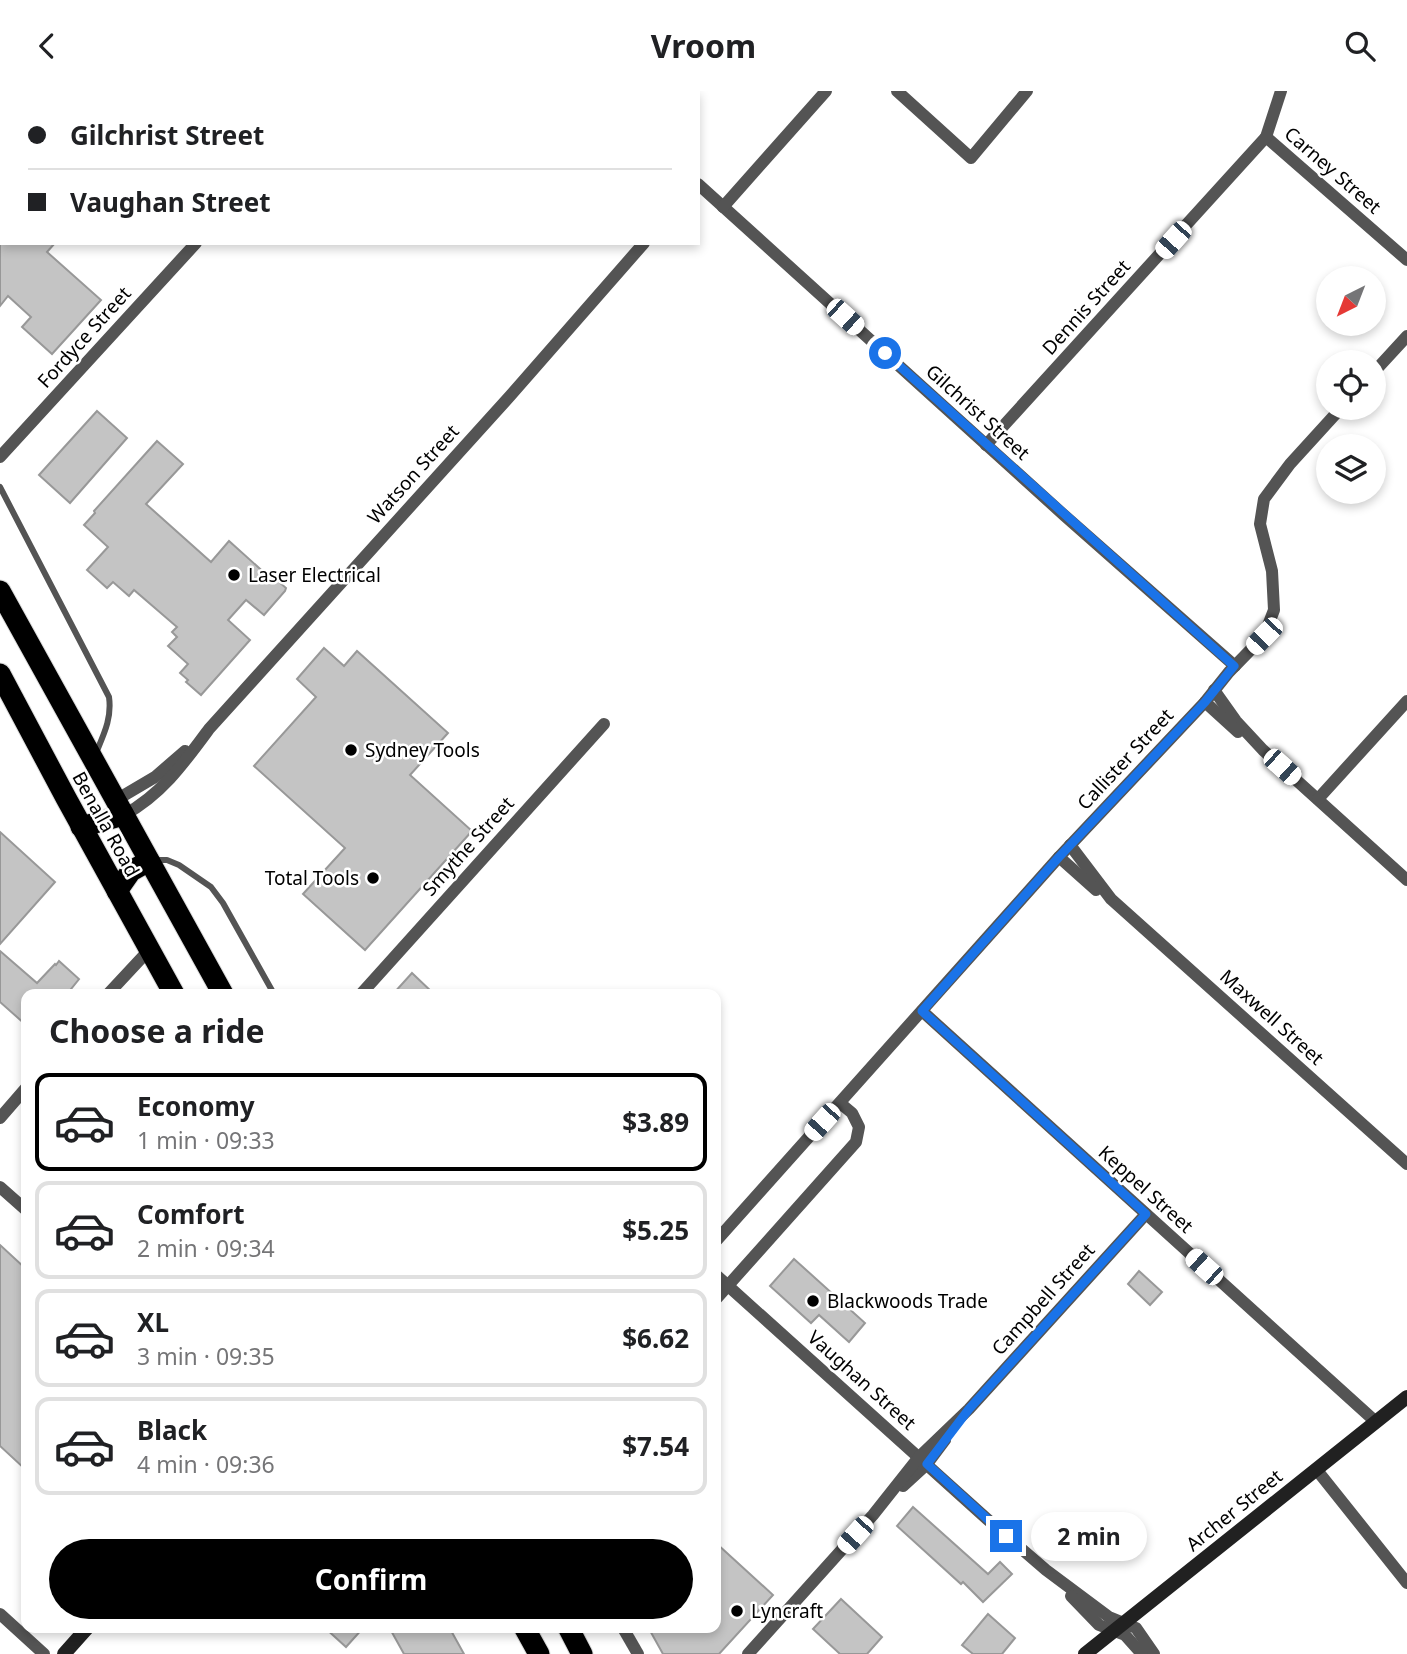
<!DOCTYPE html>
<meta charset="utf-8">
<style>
:root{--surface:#fff;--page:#f2f2f2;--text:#202124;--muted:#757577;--line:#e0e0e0;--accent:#000}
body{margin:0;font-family:"Noto Sans",sans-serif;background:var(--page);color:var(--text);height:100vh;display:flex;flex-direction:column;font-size:26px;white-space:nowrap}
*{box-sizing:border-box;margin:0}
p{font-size:23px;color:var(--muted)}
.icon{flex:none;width:38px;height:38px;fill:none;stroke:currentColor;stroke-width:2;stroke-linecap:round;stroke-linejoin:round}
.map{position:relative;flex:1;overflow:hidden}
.details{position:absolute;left:21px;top:898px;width:700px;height:644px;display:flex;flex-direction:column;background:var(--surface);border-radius:14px;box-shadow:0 4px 10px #0003}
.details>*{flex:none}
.hud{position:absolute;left:0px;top:0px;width:700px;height:154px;box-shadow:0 4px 10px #0003;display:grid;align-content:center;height:154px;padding:0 28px;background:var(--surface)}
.needle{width:46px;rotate:222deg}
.tools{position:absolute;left:1316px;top:175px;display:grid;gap:14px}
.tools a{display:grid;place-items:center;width:70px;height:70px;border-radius:50%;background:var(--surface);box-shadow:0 4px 10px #0003;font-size:35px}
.end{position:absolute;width:32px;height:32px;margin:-16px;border:9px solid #1a73e8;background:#fff;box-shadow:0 0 0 4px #fff}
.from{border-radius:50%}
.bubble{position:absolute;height:49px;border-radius:24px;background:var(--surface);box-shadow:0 4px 10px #0003;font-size:23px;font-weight:700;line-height:49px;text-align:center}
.car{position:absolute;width:21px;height:42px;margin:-21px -10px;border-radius:9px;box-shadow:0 0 5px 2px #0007;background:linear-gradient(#fff 24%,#345 0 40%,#fff 0 76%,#345 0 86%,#fff 0)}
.hud b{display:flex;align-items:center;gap:24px;height:66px;font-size:26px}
.hud b+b{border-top:2px solid var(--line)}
.hud i{width:18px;height:18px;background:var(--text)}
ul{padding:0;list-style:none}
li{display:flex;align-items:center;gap:21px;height:98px;margin:0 14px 10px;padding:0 14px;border:4px solid var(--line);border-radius:14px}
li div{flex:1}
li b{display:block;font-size:26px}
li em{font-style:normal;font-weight:700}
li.active{border-color:var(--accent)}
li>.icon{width:63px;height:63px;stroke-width:1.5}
h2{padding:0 28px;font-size:32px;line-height:84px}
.button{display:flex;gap:14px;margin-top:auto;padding:14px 28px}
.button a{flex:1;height:80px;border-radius:42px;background:var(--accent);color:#fff;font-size:28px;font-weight:700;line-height:80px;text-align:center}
header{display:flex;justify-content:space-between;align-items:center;height:91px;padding:0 28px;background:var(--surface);font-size:32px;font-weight:700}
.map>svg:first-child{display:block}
.building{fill:#c4c4c4;stroke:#989898;stroke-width:2}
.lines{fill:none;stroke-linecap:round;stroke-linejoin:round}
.highway-casing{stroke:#dbdbdb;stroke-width:23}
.lane{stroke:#545454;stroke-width:6}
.street{stroke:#545454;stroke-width:12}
.secondary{stroke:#212121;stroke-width:14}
.highway{stroke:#000;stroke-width:21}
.route{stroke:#1a73e8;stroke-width:9}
.poi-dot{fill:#000;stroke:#fff;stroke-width:2.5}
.labels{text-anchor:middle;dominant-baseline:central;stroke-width:5;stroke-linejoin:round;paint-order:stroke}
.street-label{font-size:19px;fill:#000;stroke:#fff}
.poi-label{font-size:19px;fill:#000;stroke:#fff;text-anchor:start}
</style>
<header><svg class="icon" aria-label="back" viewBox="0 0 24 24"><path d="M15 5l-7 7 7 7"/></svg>Vroom<svg class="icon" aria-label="search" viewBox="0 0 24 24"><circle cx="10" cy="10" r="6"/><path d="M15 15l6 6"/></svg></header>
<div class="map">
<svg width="1407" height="1563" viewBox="0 0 1407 1563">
<rect width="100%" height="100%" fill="#fff"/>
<g class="building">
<polygon points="0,143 2,145 2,152 55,152 47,161 101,209 52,263 22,236 31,226 8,205 0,215"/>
<polygon points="97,320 127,347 70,412 39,384"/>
<polygon points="157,350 183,373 146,413 211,471 229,450 268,485 270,483 286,497 285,500 264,524 246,509 228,529 250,549 201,604 186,591 188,589 180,582 188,573 168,555 177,546 172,541 177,536 134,499 129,505 113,491 107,497 87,479 108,456 84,434 95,422 94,420"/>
<polygon points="324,557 344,575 357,560 448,642 410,684 472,740 365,859 303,803 345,757 254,675 316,606 297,588"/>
<polygon points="0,741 55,791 0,853"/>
<polygon points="0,860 37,892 55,873 56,874 59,870 79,888 67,903 26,903 26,934 0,911"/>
<polygon points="412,882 434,903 393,903"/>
<polygon points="0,1154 26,1178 26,1379 0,1355"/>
<polygon points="794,1168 865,1232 849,1251 819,1224 811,1232 770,1195"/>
<polygon points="1139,1180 1162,1201 1150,1214 1128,1193"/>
<polygon points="913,1416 988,1483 1000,1471 1012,1483 983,1511 963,1491 961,1493 897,1435"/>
<polygon points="716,1452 773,1504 719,1563 663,1563 648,1536 716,1536"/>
<polygon points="841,1508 882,1546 867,1563 840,1563 813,1538"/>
<polygon points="988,1523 1015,1547 1002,1563 973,1563 962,1554"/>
<polygon points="324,1536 364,1536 346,1556"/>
<polygon points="389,1536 449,1536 464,1563 404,1563"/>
</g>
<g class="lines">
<defs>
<g id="highway">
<polyline points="0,500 223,903"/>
<polyline points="0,583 66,707 174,903"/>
<polyline points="81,736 124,724"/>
<polyline points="117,800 131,780 149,770"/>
<polyline points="524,1536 539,1563"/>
<polyline points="568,1536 582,1563"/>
</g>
</defs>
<use href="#highway" class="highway-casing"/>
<g class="lane">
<path d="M0,396l109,210c3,21 -5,37 -13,56"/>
<polyline points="154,769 167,769 179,774 211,796 223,812 274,903"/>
</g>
<g class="street">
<polyline points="596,0 598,2"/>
<polyline points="897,0 971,67 1027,0"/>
<polyline points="333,2 335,0"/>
<polyline points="1266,46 1407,169"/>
<polyline points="698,93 1065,425 1235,575"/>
<polyline points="723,116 826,0"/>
<polyline points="1374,281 1407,245"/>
<polyline points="986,354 1266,46 1281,0"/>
<polyline points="0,366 196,152"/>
<polyline points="1214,599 1236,630 1263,659 1407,789"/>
<polyline points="1205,611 1238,641"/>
<polyline points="1318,708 1407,610"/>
<polyline points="116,709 155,686 185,660"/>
<path d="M124,724c38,-21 60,-52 85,-86l301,-333 134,-153"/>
<polyline points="1070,754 1111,808 1407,1073"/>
<polyline points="1059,766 1096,799"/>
<polyline points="108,903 149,859"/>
<polyline points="361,903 604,633"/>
<polyline points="922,920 1376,1331"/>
<polyline points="0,1027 26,997"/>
<polyline points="0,1096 26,1119"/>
<polyline points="716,1150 1059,766 1205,611 1229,581 1264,545 1274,519 1272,480 1260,433 1264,408 1290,373 1341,317"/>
<polyline points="716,1184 987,1428 1046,1479 1109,1526 1136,1537 1154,1563"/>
<polyline points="716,1208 856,1051 859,1036 852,1022 840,1012"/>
<polyline points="1316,1378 1407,1492"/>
<polyline points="903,1395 927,1373 945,1349"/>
<polyline points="1071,1505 1099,1534 1125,1544 1142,1563"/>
<polyline points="0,1523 44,1563"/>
<polyline points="623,1537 638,1563"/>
<polyline points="748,1563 873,1424 919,1366 969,1318 1146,1123"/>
</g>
<g class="secondary">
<polyline points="64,1563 88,1536"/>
<polyline points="1085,1563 1407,1306"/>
</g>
<use href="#highway" class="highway"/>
</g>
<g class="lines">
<polyline class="route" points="885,262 1234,575 1205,611 1059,766 922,920 1146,1123 969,1318 927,1373 1006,1445"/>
</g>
<g class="poi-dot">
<circle cx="234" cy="484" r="7"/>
<circle cx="351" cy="659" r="7"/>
<circle cx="373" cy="787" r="7"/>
<circle cx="813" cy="1210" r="7"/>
<circle cx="737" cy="1520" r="7"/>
</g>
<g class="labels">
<g class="street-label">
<text transform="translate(1333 79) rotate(41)">Carney Street</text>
<text transform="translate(1086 216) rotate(-48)">Dennis Street</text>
<text transform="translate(84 246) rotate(-48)">Fordyce Street</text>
<text transform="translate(978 321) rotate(42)">Gilchrist Street</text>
<text transform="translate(413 383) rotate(-48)">Watson Street</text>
<text transform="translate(1125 668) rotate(-47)">Callister Street</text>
<text transform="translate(106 733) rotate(61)">Benalla Road</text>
<text transform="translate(468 755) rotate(-48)">Smythe Street</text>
<text transform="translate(1272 926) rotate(42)">Maxwell Street</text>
<text transform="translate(1146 1098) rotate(42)">Keppel Street</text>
<text transform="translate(1043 1208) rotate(-48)">Campbell Street</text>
<text transform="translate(862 1289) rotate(42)">Vaughan Street</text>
<text transform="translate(1234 1419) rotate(-39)">Archer Street</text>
</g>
<g class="poi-label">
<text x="248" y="484">Laser Electrical</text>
<text x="365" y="659">Sydney Tools</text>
<text x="359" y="787" text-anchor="end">Total Tools</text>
<text x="827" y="1210">Blackwoods Trade</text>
<text x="751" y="1520">Lyncraft</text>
</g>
</g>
</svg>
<div class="tools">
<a><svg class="needle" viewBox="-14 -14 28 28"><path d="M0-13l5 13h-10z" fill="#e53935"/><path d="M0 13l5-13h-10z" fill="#757577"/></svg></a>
<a><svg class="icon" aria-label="locate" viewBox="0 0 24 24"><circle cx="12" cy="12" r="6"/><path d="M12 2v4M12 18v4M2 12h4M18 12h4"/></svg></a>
<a><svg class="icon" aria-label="layers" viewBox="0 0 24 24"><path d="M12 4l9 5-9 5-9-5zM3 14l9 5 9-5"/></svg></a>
</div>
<i class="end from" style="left:885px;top:262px"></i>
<i class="end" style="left:1006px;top:1445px"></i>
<div class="bubble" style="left:1031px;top:1421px;width:116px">2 min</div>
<i class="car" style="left:1173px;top:149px;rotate:222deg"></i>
<i class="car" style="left:845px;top:226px;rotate:132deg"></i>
<i class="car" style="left:1264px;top:545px;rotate:224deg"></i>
<i class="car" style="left:1282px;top:676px;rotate:132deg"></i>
<i class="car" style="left:822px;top:1031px;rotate:222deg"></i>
<i class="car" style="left:1204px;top:1176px;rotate:312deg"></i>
<i class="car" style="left:855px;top:1444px;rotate:222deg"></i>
<div class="hud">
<b><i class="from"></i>Gilchrist Street</b>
<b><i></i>Vaughan Street</b>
</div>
<section class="details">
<h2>Choose a ride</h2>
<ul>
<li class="active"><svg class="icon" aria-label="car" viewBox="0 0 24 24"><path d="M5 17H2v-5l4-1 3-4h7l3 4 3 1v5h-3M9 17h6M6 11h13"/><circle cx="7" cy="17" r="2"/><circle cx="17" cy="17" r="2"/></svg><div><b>Economy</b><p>1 min · 09:33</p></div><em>$3.89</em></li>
<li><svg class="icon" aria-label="car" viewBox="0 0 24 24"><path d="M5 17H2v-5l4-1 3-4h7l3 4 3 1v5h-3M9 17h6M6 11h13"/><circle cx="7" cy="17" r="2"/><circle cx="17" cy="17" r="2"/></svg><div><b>Comfort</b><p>2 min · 09:34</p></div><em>$5.25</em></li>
<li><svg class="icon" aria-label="car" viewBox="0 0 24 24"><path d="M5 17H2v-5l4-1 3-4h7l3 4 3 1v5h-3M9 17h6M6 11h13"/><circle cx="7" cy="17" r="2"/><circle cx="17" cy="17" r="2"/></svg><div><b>XL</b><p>3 min · 09:35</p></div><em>$6.62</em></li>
<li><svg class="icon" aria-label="car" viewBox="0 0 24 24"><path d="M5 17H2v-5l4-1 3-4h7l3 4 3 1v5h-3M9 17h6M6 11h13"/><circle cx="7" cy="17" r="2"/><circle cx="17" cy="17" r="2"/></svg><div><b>Black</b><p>4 min · 09:36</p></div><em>$7.54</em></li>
</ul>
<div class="button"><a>Confirm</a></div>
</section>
</div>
